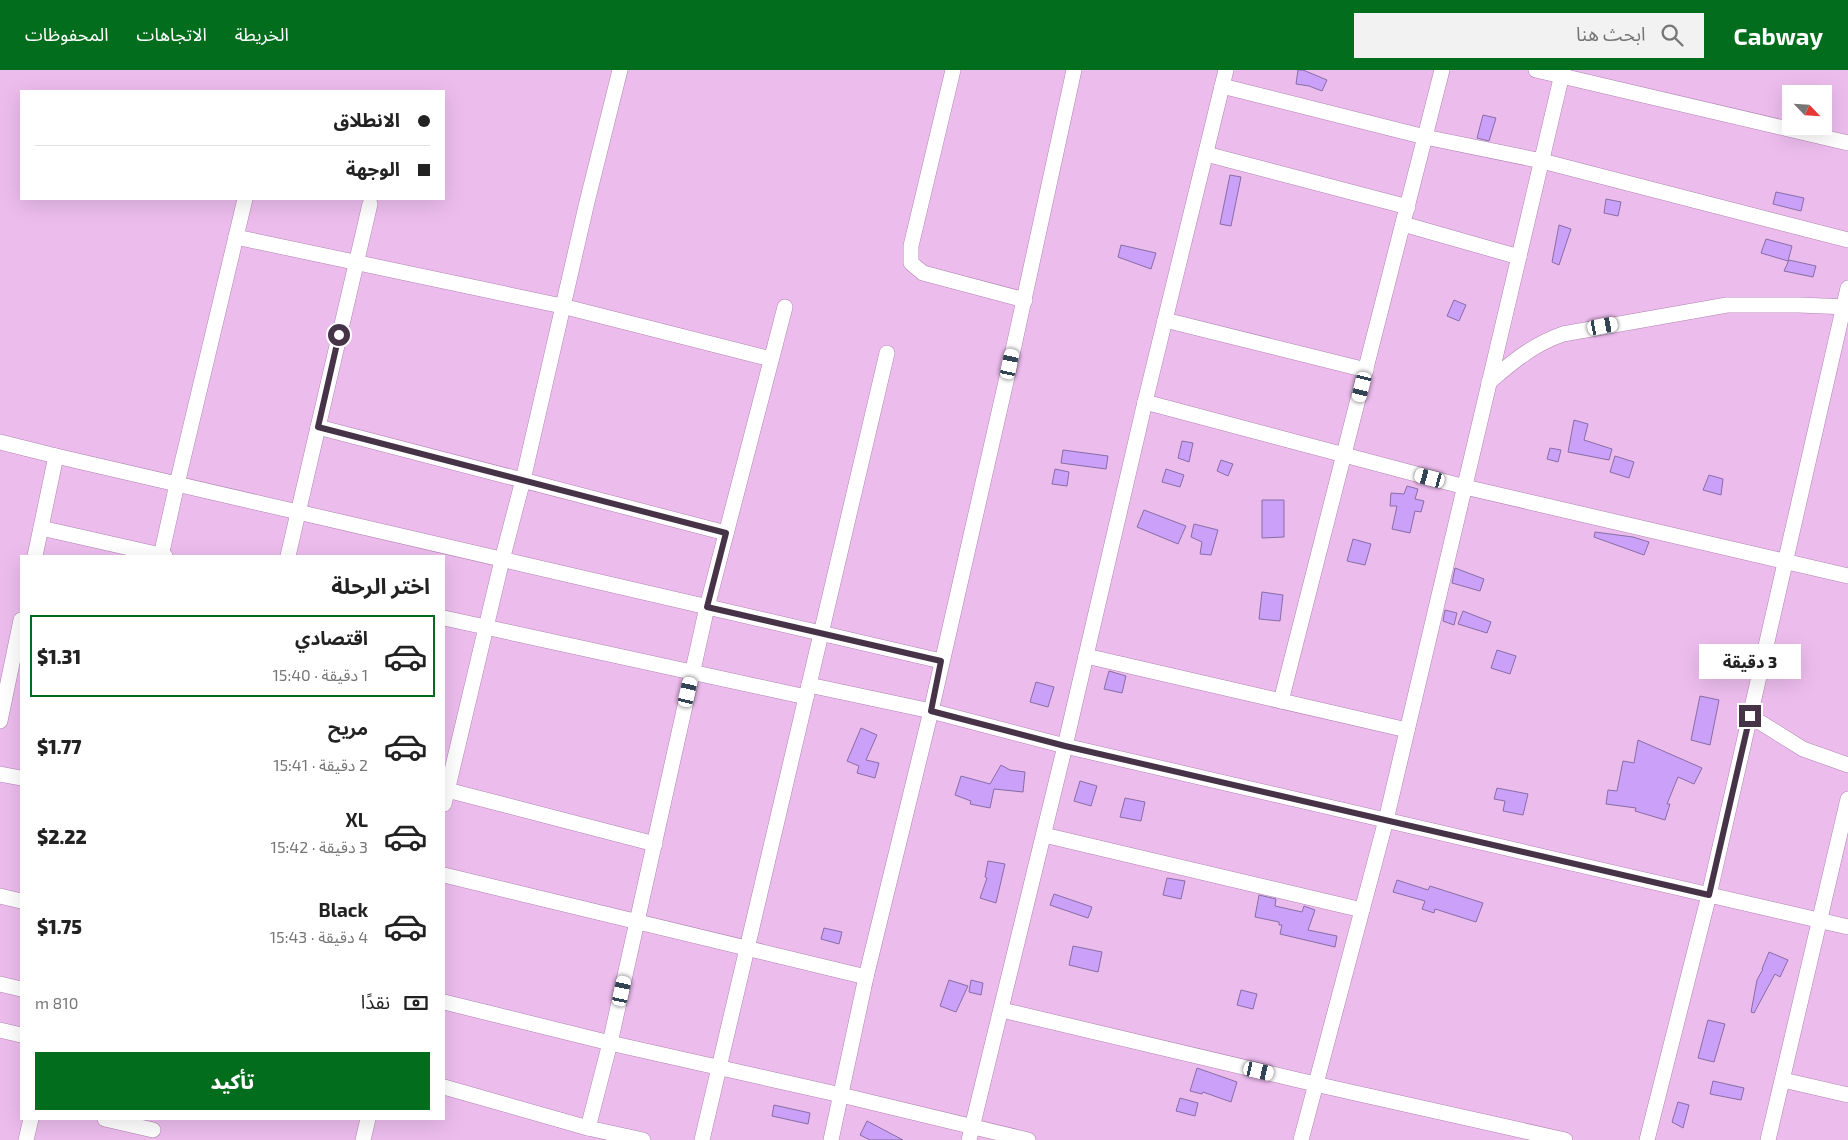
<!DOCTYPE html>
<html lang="ar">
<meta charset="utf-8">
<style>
:root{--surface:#fff;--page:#f2f2f2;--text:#222;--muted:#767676;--line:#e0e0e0;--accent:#026d1d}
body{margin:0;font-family:"Exo 2","Noto Sans Arabic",sans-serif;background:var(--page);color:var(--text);direction:rtl;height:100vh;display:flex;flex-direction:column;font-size:19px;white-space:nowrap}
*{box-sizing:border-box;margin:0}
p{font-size:16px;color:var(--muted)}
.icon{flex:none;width:28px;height:28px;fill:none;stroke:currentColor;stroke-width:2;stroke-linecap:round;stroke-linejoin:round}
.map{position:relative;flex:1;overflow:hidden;direction:ltr}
.side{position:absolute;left:20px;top:485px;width:425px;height:565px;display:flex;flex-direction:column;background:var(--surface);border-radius:0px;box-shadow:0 5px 20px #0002;direction:rtl}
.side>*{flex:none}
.top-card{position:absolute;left:20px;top:20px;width:425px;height:110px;border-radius:0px;box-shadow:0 5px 20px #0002;direction:rtl;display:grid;align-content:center;height:110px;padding:0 15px;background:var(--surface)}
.needle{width:32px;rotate:115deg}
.fabs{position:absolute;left:1782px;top:15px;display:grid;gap:10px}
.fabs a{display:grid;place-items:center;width:50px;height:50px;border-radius:0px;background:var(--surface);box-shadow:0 5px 20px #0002;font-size:25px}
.end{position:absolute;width:22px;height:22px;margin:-11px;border:6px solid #463347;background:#fff;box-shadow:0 0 0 2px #fff}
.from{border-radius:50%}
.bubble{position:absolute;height:35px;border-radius:0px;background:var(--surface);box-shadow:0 5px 20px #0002;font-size:16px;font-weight:800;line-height:35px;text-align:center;direction:rtl}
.car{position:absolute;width:15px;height:30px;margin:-15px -8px;border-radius:6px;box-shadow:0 0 4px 1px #0007;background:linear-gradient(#fff 24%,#345 0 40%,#fff 0 76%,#345 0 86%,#fff 0)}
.top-card b{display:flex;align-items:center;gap:18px;height:48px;font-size:19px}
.top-card b+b{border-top:1px solid var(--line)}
.top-card i{width:12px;height:12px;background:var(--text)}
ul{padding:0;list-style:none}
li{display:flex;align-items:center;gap:15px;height:82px;margin:0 10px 8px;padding:0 5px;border:2px solid transparent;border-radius:0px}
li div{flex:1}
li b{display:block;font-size:19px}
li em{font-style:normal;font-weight:800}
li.current{border-color:var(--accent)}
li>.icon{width:45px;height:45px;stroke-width:1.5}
h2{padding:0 15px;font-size:22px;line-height:60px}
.pay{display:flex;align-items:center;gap:12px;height:55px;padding:0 15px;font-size:19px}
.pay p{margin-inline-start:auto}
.primary-button{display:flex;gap:10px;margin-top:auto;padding:10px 15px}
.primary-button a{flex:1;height:58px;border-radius:0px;background:var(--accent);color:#fff;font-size:20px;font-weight:800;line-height:58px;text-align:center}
header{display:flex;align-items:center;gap:30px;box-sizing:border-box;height:70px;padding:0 25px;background:var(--accent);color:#fff}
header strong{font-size:24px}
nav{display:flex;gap:28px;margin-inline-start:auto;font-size:18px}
.search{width:350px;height:45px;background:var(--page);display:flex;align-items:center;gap:12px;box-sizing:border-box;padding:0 18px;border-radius:0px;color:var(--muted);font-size:19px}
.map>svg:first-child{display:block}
.building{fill:#caa0f8;stroke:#876ea4}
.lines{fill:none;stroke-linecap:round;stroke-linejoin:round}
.street-casing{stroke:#b083b2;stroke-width:16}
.street{stroke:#fff;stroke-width:15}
.route{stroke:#463347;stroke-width:6}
</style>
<header>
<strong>Cabway</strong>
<div class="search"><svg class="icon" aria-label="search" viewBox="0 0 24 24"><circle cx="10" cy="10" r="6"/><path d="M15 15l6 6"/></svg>ابحث هنا</div>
<nav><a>الخريطة</a><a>الاتجاهات</a><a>المحفوظات</a></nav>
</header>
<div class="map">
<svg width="1848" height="1070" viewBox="0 0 1848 1070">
<rect width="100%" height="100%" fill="#ecbced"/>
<g class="building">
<polygon points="1298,0 1303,0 1327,10 1322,21 1309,16 1296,14"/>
<polygon points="1483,45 1496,48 1489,71 1477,68"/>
<polygon points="1230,105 1241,107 1231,156 1220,154"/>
<polygon points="1776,122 1804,128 1801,141 1773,134"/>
<polygon points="1606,129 1621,132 1618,146 1604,143"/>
<polygon points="1559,155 1571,159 1559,195 1552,192"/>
<polygon points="1766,169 1792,176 1788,191 1761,183"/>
<polygon points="1121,175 1156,183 1151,199 1118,187"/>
<polygon points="1789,190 1816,196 1813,207 1784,201"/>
<polygon points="1454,230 1466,235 1459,251 1447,246"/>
<polygon points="1574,350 1588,354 1584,370 1612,379 1609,390 1568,382"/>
<polygon points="1182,371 1193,373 1189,392 1178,388"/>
<polygon points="1550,378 1561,380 1558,392 1547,389"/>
<polygon points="1063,380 1108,386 1106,399 1061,393"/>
<polygon points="1615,386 1634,392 1629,408 1610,402"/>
<polygon points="1221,390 1233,394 1228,406 1217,401"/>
<polygon points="1055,399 1069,402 1067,416 1052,414"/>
<polygon points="1166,399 1184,405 1180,417 1162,412"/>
<polygon points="1709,405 1723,409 1721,425 1703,420"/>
<polygon points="1407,416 1418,419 1415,429 1424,431 1421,442 1415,441 1410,463 1392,459 1397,436 1390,436 1391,423 1404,424"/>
<polygon points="1262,430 1284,430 1284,467 1262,468"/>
<polygon points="1144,440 1186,456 1178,474 1137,457"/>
<polygon points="1194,454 1218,460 1211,485 1200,484 1202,472 1191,467"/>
<polygon points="1595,462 1633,467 1649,472 1644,485 1594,467"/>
<polygon points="1353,469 1371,474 1365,495 1347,491"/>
<polygon points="1455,498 1484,509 1480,521 1452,513"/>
<polygon points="1262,522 1283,525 1280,551 1259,549"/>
<polygon points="1445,540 1457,543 1454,555 1443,551"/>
<polygon points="1463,541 1491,552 1487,563 1458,554"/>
<polygon points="1497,580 1516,586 1510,604 1491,598"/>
<polygon points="1109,601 1126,606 1122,623 1104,619"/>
<polygon points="1036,612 1054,617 1048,637 1030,632"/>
<polygon points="1700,626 1719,630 1710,675 1691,670"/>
<polygon points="861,658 877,665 866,690 879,693 875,708 857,703 859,696 847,691"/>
<polygon points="1638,670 1702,698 1694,714 1678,707 1667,734 1670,734 1665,750 1635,741 1636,738 1606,734 1608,720 1617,721 1623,691 1634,693"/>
<polygon points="1001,695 1010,700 1025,702 1023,722 994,719 990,738 970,734 971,731 955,725 961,706 990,714"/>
<polygon points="1080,711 1097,716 1091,736 1074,731"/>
<polygon points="1497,718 1528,724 1523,745 1503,741 1505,731 1494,729"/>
<polygon points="1125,728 1145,732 1141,751 1120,747"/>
<polygon points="988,791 1005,794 996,833 980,828 987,808 985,807"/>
<polygon points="1167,808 1185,811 1181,829 1163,825"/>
<polygon points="1397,810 1428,820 1430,816 1483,833 1476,852 1435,839 1434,843 1422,839 1425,831 1393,822"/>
<polygon points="1054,824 1092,837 1088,848 1050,835"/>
<polygon points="1259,825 1276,829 1275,836 1302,842 1304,836 1315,840 1308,860 1337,866 1335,877 1280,864 1282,855 1279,855 1279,852 1255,847"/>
<polygon points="824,858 842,862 839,874 821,869"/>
<polygon points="1073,876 1102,882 1098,902 1069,895"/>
<polygon points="1769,882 1788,890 1780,907 1775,904 1754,943 1751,942 1757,910 1763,899 1762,899"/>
<polygon points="949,910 968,916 956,942 940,936"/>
<polygon points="971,910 983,913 981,925 969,922"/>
<polygon points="1241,920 1257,924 1253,939 1237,935"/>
<polygon points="1708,950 1725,954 1714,992 1698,988"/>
<polygon points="1197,998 1237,1012 1231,1032 1203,1022 1202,1024 1190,1021"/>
<polygon points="1713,1011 1744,1018 1741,1030 1710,1024"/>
<polygon points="1180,1028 1198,1033 1195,1046 1176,1041"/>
<polygon points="1678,1032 1689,1035 1683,1058 1672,1052"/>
<polygon points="774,1035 810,1043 808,1054 772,1046"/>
<polygon points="867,1051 903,1070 870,1070 860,1065"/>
</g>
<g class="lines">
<defs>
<g id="street">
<polyline points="953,0 911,176 911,193 923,203 1025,230"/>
<polyline points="1536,0 1848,73"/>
<polyline points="1222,16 1425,67 1542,91 1848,170"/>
<polyline points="1206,84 1408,137"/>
<polyline points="1403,154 1519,187"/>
<polyline points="236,167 562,236 771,289"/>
<polyline points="1165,250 1366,300"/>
<path d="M1489,312c25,-21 43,-37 74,-48l164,-29h72l49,2"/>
<polyline points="1145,332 1465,417 1848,506"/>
<polyline points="318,357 726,463"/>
<polyline points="0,372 56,386 941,591"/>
<polyline points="41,458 165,486"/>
<polyline points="35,486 56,386"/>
<polyline points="161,486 177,414 245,129"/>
<polyline points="288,486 370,134"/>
<polyline points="444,548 806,627"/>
<polyline points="1086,586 1407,660"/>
<polyline points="809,615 931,641 1065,676 1848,857"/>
<polyline points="1281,631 1442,0"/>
<polyline points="1750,646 1803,679 1848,695"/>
<polyline points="0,651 21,550"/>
<polyline points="0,704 21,708"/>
<polyline points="447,720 655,774"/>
<polyline points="444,734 502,490 523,410 587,132 620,0"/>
<polyline points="1044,765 1362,840"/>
<polyline points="444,805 866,907"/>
<polyline points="0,826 21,831"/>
<polyline points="0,914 21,919"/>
<polyline points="444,932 610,973 841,1025 1028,1070"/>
<polyline points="1002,940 1315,1014 1565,1070"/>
<polyline points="0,960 21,965"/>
<polyline points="1783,1010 1848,1025"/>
<polyline points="444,1017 588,1058 643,1070"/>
<polyline points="105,1049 153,1060"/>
<polyline points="588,1058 610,973 707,537 785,237"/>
<polyline points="26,1070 31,1049"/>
<polyline points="363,1070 368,1049"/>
<polyline points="702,1070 887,283"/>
<polyline points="831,1070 866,907 931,641 1010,294 1074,0"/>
<polyline points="969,1070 1065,676 1145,332 1226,0"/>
<polyline points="1301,1070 1386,750 1563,0"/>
<polyline points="1647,1070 1709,825 1848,218"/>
<polyline points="1768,1070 1848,729"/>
</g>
</defs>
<use href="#street" class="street-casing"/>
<use href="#street" class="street"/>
</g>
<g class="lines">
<polyline class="route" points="339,265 318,357 726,463 707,537 941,591 931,641 1065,676 1709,825 1750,646"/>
</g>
</svg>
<div class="fabs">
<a><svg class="needle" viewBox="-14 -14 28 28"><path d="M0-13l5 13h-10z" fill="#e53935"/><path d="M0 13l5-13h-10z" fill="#767676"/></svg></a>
</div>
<i class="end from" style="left:339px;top:265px"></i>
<i class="end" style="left:1750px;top:646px"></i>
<div class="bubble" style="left:1699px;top:574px;width:102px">3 دقيقة</div>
<i class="car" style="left:1603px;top:256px;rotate:80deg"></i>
<i class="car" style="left:1010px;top:294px;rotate:12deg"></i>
<i class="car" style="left:1362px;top:317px;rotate:194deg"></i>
<i class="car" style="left:1430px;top:408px;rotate:285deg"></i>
<i class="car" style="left:688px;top:622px;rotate:13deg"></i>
<i class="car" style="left:622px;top:921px;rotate:12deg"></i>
<i class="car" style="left:1259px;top:1001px;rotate:103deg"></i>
<div class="top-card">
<b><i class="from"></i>الانطلاق</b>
<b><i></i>الوجهة</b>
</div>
<section class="side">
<h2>اختر الرحلة</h2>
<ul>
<li class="current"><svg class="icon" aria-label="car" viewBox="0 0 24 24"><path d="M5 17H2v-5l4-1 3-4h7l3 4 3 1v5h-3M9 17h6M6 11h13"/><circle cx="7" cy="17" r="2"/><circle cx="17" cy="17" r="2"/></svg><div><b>اقتصادي</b><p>1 دقيقة · 15:40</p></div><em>$1.31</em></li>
<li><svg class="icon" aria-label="car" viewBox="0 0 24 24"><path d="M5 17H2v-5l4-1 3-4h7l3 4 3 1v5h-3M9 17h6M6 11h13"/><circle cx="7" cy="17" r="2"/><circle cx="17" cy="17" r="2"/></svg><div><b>مريح</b><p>2 دقيقة · 15:41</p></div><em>$1.77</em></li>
<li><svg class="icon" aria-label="car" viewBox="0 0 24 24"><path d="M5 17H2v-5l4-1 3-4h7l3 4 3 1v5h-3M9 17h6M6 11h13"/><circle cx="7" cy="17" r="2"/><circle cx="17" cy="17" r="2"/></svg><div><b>XL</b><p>3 دقيقة · 15:42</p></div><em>$2.22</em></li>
<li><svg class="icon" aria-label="car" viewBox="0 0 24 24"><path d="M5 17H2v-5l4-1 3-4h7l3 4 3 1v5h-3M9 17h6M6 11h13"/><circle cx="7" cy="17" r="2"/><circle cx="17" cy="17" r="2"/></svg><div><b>Black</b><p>4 دقيقة · 15:43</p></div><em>$1.75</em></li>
</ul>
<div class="pay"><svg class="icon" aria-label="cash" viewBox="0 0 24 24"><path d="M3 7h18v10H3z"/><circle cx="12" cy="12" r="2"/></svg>نقدًا<p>810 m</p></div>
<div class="primary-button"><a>تأكيد</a></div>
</section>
</div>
